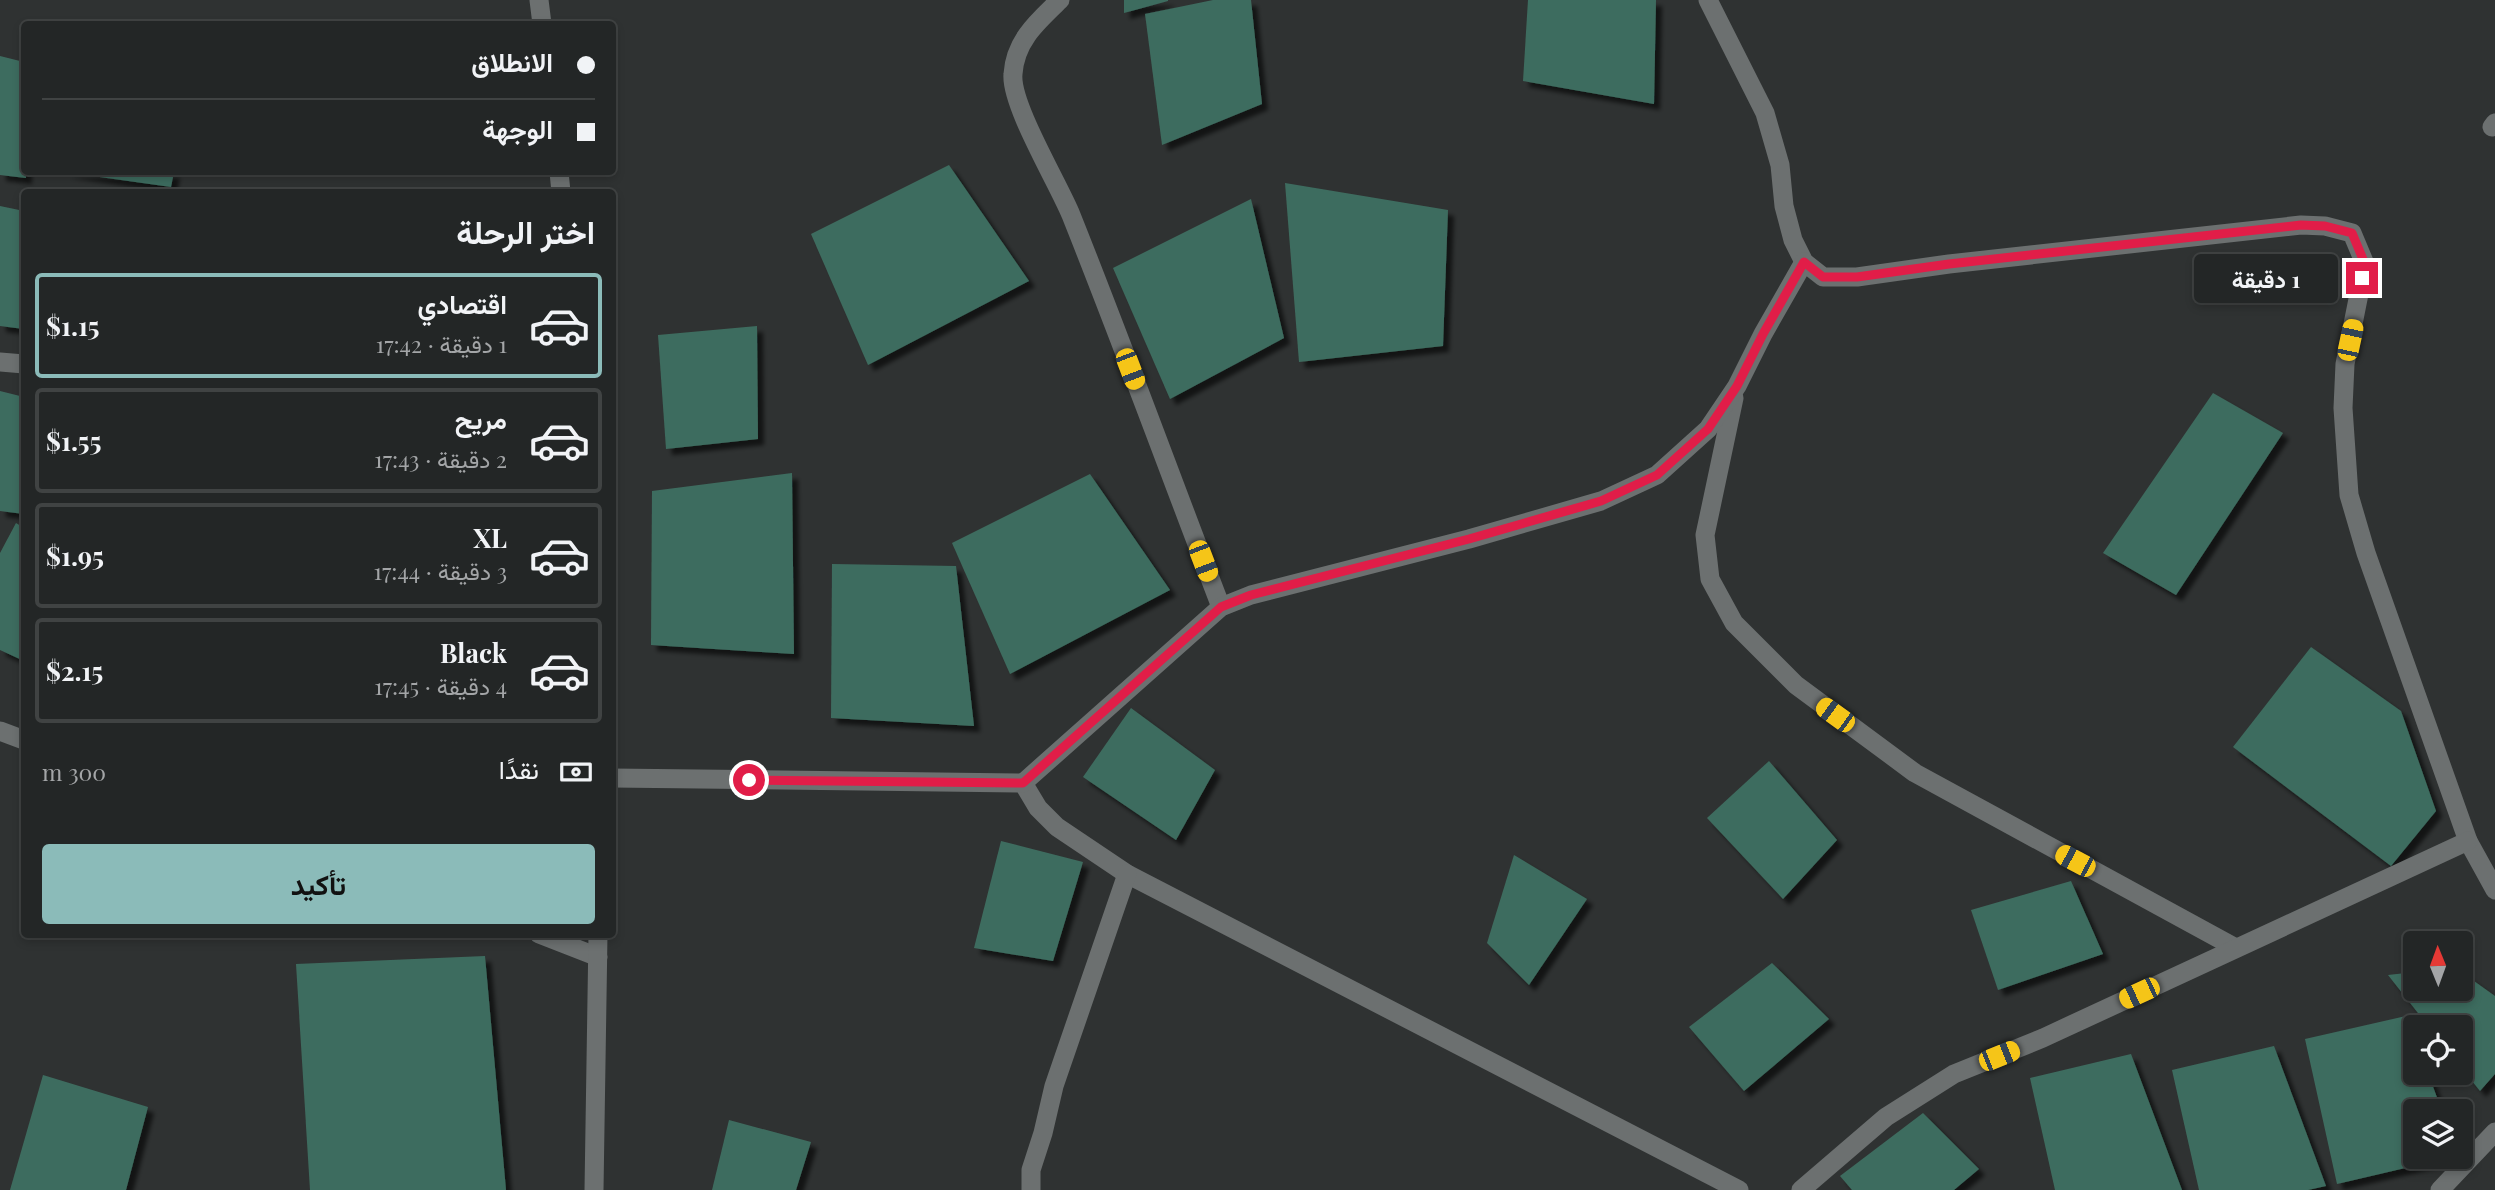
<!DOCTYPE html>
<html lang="ar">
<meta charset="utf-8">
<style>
:root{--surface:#232626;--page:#2f3232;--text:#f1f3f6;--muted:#a3a5a7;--line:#404343;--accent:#8bbbb9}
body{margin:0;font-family:"Playfair Display",Vazirmatn,serif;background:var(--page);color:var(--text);direction:rtl;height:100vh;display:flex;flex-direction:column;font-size:26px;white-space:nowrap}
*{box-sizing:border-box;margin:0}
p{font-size:23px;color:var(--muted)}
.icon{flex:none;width:38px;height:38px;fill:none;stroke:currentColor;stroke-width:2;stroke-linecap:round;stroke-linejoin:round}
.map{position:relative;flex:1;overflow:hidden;direction:ltr}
.details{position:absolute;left:21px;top:189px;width:595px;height:749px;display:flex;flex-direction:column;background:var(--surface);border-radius:7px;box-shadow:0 4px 10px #0003,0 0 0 2px var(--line);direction:rtl}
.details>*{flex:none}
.guide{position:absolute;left:21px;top:21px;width:595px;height:154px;border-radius:7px;box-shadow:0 4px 10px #0003,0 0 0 2px var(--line);direction:rtl;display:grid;align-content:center;height:154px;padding:0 21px;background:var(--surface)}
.needle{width:46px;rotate:359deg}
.controls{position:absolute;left:2403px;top:931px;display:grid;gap:14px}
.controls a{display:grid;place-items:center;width:70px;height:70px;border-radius:7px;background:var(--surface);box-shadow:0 4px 10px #0003,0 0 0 2px var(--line);font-size:35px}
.end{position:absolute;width:32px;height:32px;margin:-16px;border:9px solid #e11d48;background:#fff;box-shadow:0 0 0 4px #fff}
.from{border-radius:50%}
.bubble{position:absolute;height:49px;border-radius:7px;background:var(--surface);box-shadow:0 4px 10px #0003,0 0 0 2px var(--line);font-size:23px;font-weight:700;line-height:49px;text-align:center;direction:rtl}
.car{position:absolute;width:21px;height:42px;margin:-21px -10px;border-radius:9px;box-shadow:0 0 5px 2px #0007;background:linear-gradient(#f5c518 24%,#345 0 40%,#f5c518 0 76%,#345 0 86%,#f5c518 0)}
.guide b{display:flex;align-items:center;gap:24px;height:66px;font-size:26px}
.guide b+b{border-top:2px solid var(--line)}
.guide i{width:18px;height:18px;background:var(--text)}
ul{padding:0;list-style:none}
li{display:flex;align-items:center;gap:21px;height:105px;margin:0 14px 10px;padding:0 7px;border:4px solid var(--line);border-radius:7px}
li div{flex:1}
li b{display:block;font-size:26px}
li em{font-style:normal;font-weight:700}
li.active{border-color:var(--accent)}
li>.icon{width:63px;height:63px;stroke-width:1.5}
h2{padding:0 21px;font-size:32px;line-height:84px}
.pay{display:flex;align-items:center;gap:18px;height:77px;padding:0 21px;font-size:26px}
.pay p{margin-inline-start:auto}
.cta{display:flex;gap:14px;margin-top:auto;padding:14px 21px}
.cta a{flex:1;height:80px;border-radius:7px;background:var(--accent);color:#111;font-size:28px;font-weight:700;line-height:80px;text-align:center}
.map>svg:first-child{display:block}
.building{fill:#3e6c5f;filter:url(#shadow)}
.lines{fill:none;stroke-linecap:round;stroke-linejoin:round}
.minor{stroke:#6c7070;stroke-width:19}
.route{stroke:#e11d48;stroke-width:9}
</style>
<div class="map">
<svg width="2495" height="1190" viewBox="0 0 2495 1190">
<defs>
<filter id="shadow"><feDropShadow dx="6" dy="6" stdDeviation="2" flood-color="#0009"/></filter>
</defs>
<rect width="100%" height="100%" fill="#2f3232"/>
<g class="building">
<polygon points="1124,0 1168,0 1168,1 1124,13"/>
<polygon points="1213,0 1251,0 1262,104 1162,145 1145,14"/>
<polygon points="1528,0 1656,0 1654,104 1523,81"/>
<polygon points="0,56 24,62 26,178 0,175"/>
<polygon points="949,165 1029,281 868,365 811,234"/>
<polygon points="64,172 174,172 171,187"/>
<polygon points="1285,183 1448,210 1443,346 1299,362"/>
<polygon points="1251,199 1284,338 1170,399 1113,268"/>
<polygon points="0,206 24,211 24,329 0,326"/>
<polygon points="757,326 758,439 666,449 658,335"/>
<polygon points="0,391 24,397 24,514 0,511"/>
<polygon points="2213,393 2283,433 2176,595 2103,553"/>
<polygon points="792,473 794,654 651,645 652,491"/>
<polygon points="1090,474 1170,590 1010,674 952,543"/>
<polygon points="16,523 24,528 24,661 0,650 0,553"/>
<polygon points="832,564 956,566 974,726 831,718"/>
<polygon points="2311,647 2401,711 2436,811 2391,866 2233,747"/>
<polygon points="1131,708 1215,770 1176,840 1083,777"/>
<polygon points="1769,761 1837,840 1783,899 1707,818"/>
<polygon points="1001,841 1083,862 1053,961 974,948"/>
<polygon points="1514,855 1587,899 1529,985 1487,943"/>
<polygon points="2071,881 2103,954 1998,990 1971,910"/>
<polygon points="485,956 506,1190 310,1190 296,964"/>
<polygon points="1772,963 1829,1019 1744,1091 1689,1027"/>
<polygon points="2460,971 2495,996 2495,1074 2480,1091 2460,1066 2460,1027 2429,1027 2388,975 2415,972 2415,989 2460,989"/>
<polygon points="2406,1016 2415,1039 2415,1073 2428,1073 2442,1111 2415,1111 2415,1157 2448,1158 2337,1184 2305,1039"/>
<polygon points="2274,1046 2326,1186 2308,1190 2199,1190 2172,1070"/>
<polygon points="2131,1054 2182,1190 2055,1190 2030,1078"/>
<polygon points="43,1075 148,1107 126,1190 10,1190"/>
<polygon points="1923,1113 1979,1169 1954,1190 1852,1190 1840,1176"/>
<polygon points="729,1120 811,1142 796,1190 712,1190"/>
</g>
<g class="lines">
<g class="minor">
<polyline points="539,0 542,24"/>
<path d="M1060,0c-23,22 -45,41 -47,74 -3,30 45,109 58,141 52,130 100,262 150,392"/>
<polyline points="1708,0 1765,113 1780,165 1784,206 1793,240 1804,262 1823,277 1857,277 1949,264 2301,225 2325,226 2352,233 2365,264 2345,364 2343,408 2349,495 2366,553 2468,841 2495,890"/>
<polyline points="2492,127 2495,123"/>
<polyline points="559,172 561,192"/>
<polyline points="0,362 24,364"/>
<polyline points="1734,398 1705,535 1710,579 1734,623 1796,685 1915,773 2236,948"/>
<polyline points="0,731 24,740"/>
<polyline points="612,778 1023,783 1038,808 1057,827 1127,874 1739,1190"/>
<polyline points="1023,783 1221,607 1251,595 1469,539 1601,501 1657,475 1708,429 1737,386 1763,334 1804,262"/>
<polyline points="539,934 598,957"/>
<polyline points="594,1190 598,934"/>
<polyline points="1031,1190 1031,1170 1043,1133 1054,1086 1127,874"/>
<polyline points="1801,1190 1886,1117 1954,1074 2043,1038 2468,841"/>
<polyline points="2440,1190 2495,1132"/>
</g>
</g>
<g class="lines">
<polyline class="route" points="749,780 1023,783 1221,607 1251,595 1469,539 1601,501 1657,475 1708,429 1737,386 1763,334 1804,262 1823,277 1857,277 1949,264 2301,225 2325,226 2352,233 2365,264 2362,278"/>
</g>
</svg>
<div class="controls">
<a><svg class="needle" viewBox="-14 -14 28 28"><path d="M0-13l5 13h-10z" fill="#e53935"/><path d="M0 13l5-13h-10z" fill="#a3a5a7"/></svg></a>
<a><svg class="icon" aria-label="locate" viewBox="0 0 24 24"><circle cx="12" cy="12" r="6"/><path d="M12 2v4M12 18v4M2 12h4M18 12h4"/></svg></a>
<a><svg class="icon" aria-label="layers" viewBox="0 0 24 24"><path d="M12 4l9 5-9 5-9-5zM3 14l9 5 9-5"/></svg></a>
</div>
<i class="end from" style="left:749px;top:780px"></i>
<i class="end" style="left:2362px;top:278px"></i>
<div class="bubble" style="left:2194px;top:254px;width:144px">1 دقيقة</div>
<i class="car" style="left:2350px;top:340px;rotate:12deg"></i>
<i class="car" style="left:1130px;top:369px;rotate:159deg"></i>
<i class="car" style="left:1203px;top:561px;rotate:159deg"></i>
<i class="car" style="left:1835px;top:715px;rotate:306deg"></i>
<i class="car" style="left:2075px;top:861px;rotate:298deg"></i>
<i class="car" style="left:2139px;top:993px;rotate:245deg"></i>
<i class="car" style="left:1999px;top:1056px;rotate:68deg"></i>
<div class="guide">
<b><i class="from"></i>الانطلاق</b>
<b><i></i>الوجهة</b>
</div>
<section class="details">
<h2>اختر الرحلة</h2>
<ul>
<li class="active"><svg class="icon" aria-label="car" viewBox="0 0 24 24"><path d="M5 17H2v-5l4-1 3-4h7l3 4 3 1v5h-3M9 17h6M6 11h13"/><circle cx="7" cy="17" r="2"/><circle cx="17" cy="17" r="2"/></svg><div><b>اقتصادي</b><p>1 دقيقة · 17:42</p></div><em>$1.15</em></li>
<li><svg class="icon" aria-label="car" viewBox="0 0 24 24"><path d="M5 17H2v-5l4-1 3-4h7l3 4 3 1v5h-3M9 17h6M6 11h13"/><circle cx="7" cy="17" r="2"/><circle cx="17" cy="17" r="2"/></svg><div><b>مريح</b><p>2 دقيقة · 17:43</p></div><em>$1.55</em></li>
<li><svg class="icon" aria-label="car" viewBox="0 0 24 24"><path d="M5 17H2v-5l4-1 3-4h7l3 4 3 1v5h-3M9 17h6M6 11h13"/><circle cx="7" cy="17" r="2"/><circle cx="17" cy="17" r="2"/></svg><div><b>XL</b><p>3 دقيقة · 17:44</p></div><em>$1.95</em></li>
<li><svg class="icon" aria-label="car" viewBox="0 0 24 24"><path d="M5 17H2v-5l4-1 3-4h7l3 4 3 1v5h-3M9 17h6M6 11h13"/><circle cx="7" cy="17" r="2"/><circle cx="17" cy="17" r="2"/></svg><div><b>Black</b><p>4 دقيقة · 17:45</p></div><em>$2.15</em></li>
</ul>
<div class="pay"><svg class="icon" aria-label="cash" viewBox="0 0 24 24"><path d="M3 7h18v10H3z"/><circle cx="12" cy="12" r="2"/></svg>نقدًا<p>300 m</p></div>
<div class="cta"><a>تأكيد</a></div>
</section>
</div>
